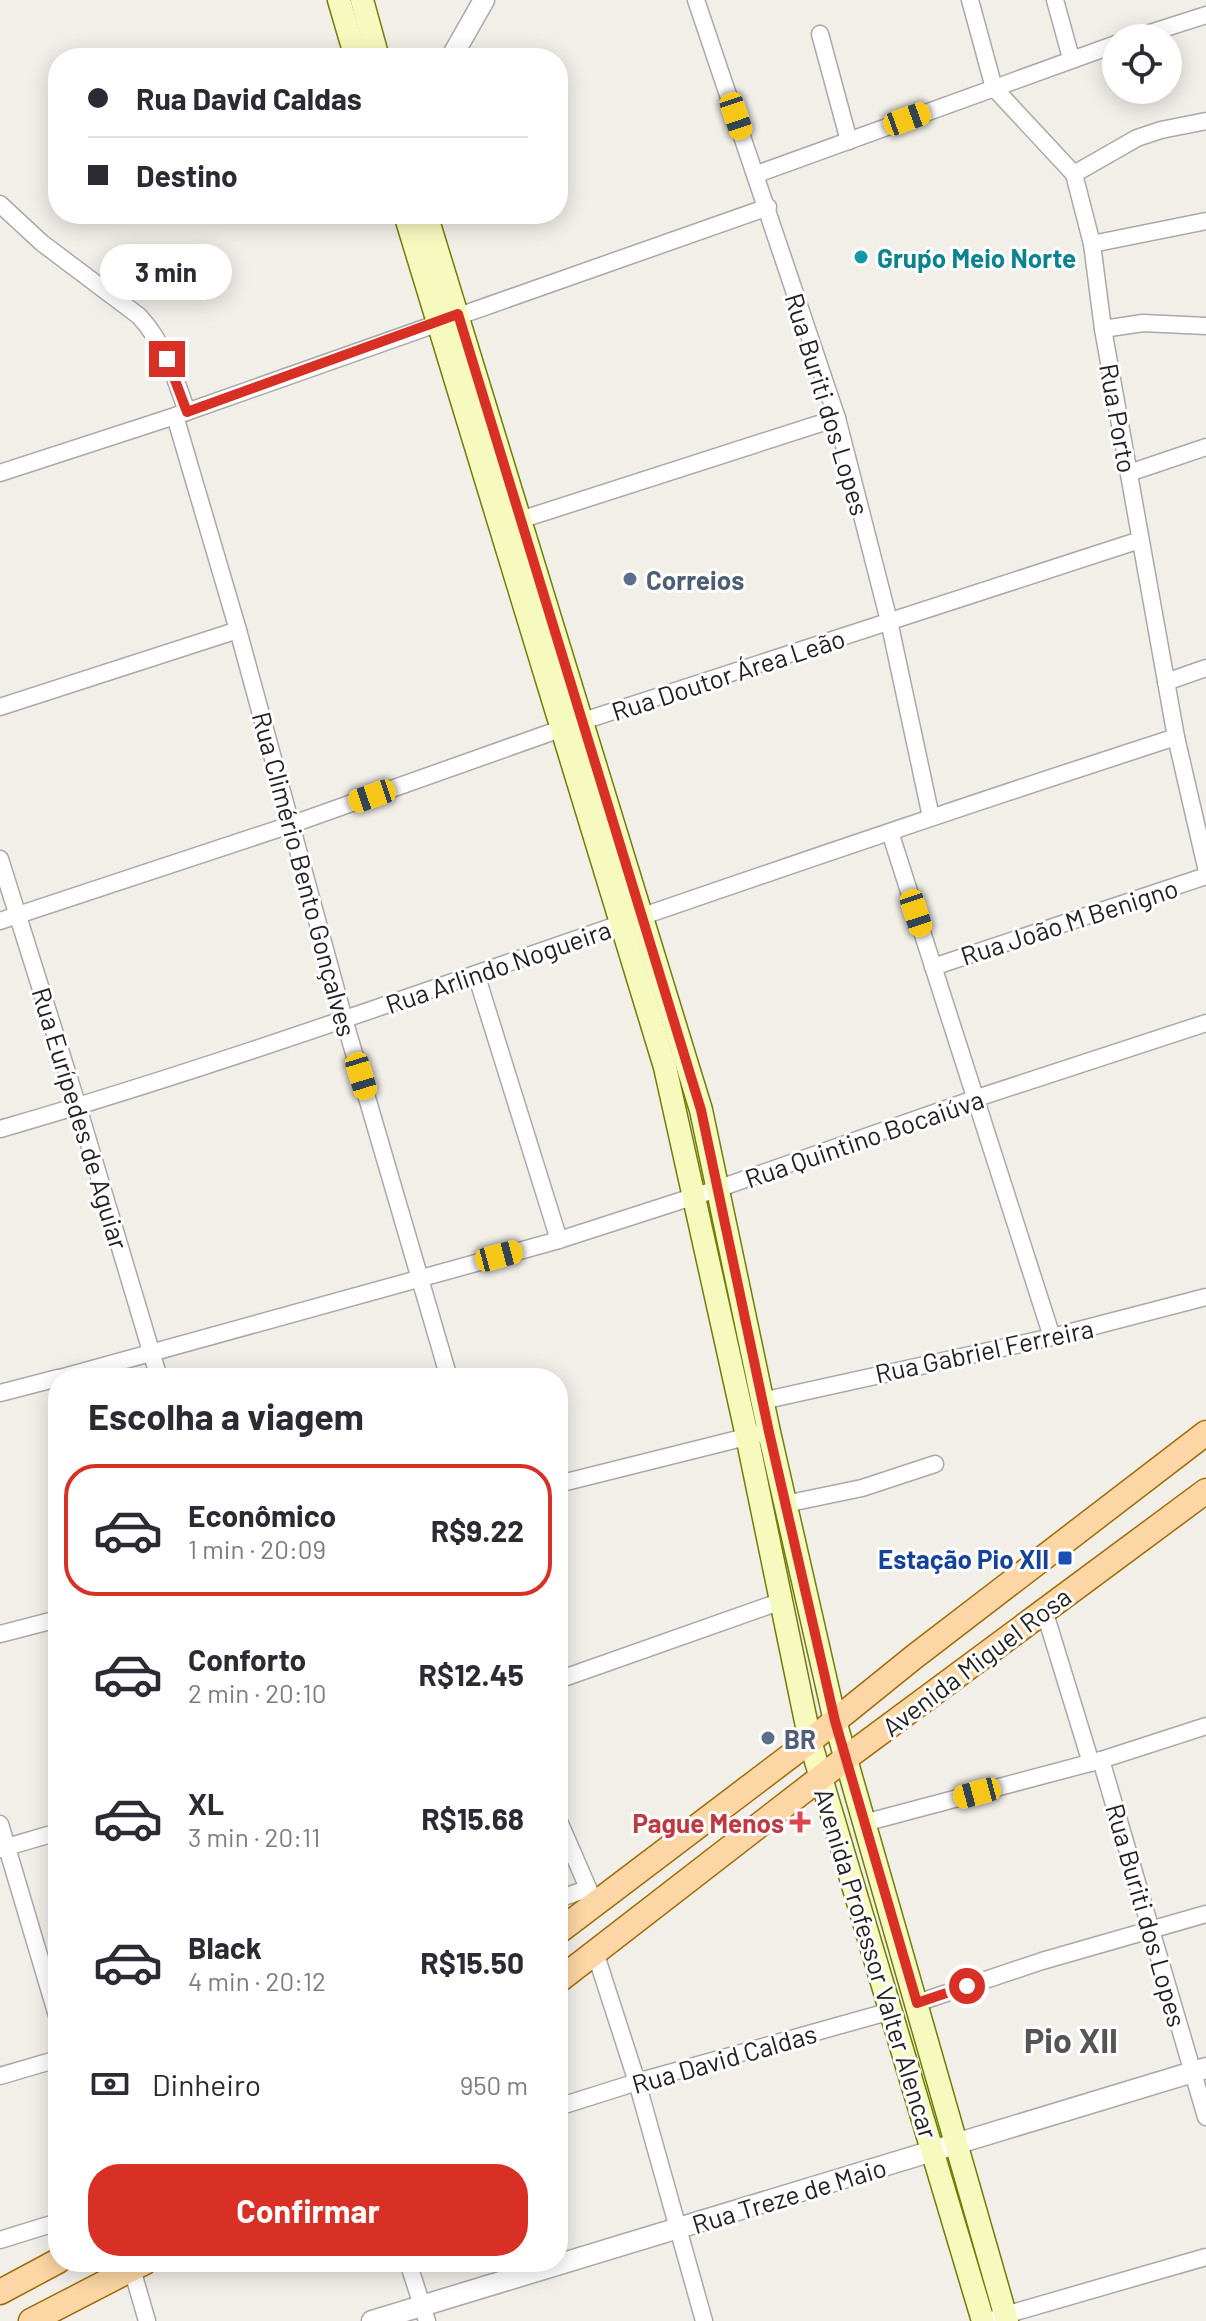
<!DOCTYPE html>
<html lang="pt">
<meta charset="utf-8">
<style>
:root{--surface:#fff;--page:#f2f2f3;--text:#2b2b33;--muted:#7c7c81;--line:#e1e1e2;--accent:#d93025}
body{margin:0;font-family:Barlow,sans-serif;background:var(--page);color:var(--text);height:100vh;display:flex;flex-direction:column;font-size:30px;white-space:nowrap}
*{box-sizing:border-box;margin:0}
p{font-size:26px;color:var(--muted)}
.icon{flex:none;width:44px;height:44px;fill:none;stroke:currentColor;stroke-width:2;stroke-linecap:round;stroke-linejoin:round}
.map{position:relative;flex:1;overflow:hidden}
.sheet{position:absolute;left:48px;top:1368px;width:520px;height:904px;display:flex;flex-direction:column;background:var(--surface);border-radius:32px;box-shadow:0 4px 20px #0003}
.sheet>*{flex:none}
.banner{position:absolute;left:48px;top:48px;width:520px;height:176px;border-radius:32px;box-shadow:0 4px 20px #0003;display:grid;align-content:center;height:176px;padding:0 40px;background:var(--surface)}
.buttons{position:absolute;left:1102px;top:24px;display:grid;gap:16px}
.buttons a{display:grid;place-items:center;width:80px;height:80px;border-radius:50%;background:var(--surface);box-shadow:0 4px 20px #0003;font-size:40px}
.end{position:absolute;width:36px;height:36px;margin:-18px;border:10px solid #d93025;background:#fff;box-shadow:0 0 0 4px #fff}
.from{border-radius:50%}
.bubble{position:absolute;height:56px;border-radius:28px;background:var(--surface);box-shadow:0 4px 20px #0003;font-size:26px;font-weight:700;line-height:56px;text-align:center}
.car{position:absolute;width:24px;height:48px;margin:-24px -12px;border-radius:10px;box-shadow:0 0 6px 2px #0007;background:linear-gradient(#f5c518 24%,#345 0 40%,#f5c518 0 76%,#345 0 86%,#f5c518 0)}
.banner b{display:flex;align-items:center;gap:28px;height:76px;font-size:30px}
.banner b+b{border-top:2px solid var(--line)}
.banner i{width:20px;height:20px;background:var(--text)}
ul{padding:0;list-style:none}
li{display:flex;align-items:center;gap:24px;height:132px;margin:0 16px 12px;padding:0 24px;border:4px solid transparent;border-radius:32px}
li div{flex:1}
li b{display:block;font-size:30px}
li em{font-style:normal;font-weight:700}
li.active{border-color:var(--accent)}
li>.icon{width:72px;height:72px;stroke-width:1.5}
h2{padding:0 40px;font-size:36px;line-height:96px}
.pay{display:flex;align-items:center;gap:20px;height:88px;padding:0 40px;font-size:30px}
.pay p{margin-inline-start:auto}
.cta{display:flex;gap:16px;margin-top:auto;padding:16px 40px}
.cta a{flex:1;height:92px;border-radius:32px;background:var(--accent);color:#fff;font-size:32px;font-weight:700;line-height:92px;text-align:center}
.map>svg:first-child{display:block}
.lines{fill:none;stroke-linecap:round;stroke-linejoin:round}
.minor-casing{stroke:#a9a9a9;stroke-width:19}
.tertiary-casing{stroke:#a9a9a9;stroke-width:23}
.secondary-casing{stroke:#707d05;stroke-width:25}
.primary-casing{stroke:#a06b00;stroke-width:27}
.minor{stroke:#fff;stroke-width:16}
.tertiary{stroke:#fff;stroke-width:20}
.secondary{stroke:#f7fabf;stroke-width:22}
.primary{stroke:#fcd6a4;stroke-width:24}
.route{stroke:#d93025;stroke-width:10}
.culture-dot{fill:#0f9aa8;stroke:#fff;stroke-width:3}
.service-dot{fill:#5c6f8a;stroke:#fff;stroke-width:3}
.transit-dot{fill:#1a4fb4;stroke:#fff;stroke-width:3}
.health-dot{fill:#e0444e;stroke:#fff;stroke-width:3}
.labels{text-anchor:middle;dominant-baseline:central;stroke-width:6;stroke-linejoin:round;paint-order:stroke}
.culture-label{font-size:26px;font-weight:bold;fill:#0d838f;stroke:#fff;text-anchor:start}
.street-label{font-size:26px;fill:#222;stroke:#fff}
.service-label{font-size:26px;font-weight:bold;fill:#4e5e75;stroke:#fff;text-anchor:start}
.transit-label{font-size:26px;font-weight:bold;fill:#164399;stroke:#fff;text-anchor:end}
.health-label{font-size:26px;font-weight:bold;fill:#be3a42;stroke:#fff;text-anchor:end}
.district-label{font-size:34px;font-weight:bold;fill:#555;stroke:#fff}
</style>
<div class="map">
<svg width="1206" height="2321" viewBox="0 0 1206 2321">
<rect width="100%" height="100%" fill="#f2efe9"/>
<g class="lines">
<defs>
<g id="minor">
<polyline points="696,0 837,418 889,621 931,817"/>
<polyline points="970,0 994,88 1074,174 1092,244 1103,329 1176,737 1206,867"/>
<polyline points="1055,0 1071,58"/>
<polyline points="820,34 849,141"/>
<polyline points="1134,38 1206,15"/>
<polyline points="757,174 1116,44"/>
<polyline points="1074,174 1137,138 1161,130 1206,121"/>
<path d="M0,204l42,39 97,73c25,27 36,61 48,96"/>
<polyline points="1092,244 1206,221"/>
<polyline points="1103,329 1143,323 1206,326"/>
<polyline points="175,416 238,630 344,1019 449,1378"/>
<polyline points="0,473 175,416 768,207"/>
<polyline points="1129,473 1206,447"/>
<polyline points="520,520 837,418"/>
<polyline points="1166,682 1206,668"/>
<polyline points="0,707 238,630"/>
<polyline points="890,832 1052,1337"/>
<polyline points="0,859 78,1107 159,1378"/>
<polyline points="0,921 290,825 583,721 1140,540"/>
<polyline points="933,967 1206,876"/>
<polyline points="476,974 559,1240"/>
<path d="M0,1129c191,-55 380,-122 568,-187 202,-70 404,-139 608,-205"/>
<polyline points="60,1378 559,1240 717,1189 974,1099 1206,1023"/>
<polyline points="0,1393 58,1378"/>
<polyline points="762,1401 1052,1337 1206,1297"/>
<polyline points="558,1484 758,1434"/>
<polyline points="785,1504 862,1488 935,1464"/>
<polyline points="1044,1610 1091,1763"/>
<polyline points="0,1634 58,1619"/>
<polyline points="558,1680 779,1602"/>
<polyline points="1101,1760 1206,2117"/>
<polyline points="558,1819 595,1904"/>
<polyline points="864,1823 1101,1760 1206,1726"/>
<polyline points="0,1824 58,2019"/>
<polyline points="0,1849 58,1832"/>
<polyline points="558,1899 587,1889"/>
<polyline points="595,1952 637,2082 704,2321"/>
<polyline points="917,2003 1042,1961 1206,1914"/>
<polyline points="0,2076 58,2059"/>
<polyline points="558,2107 637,2082 891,2011"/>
<polyline points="0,2240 58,2222"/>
<polyline points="408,2262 427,2321"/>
<polyline points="132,2269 147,2321"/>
<polyline points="998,2317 1206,2257"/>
</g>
<g id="tertiary">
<polyline points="451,58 484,0"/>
<polyline points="372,2321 1206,2068"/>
</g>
<g id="secondary">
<polyline points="339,0 356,58"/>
<polyline points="362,0 378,58"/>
<polyline points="405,214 665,1067 747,1436 810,1741 983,2321"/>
<polyline points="426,214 701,1110 769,1432 835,1721 1007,2321"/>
</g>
<g id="primary">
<polyline points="558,1932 810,1741 914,1657 1206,1433"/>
<polyline points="558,1981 846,1758 1206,1491"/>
<polyline points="0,2292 58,2261"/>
<polyline points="31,2321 145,2262"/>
</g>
</defs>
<use href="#minor" class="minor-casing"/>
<use href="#tertiary" class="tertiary-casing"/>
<use href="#secondary" class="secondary-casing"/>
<use href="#primary" class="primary-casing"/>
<use href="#minor" class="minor"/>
<use href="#tertiary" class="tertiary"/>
<use href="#secondary" class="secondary"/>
<use href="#primary" class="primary"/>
</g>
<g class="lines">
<polyline class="route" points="167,359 187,412 458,314 701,1110 769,1432 835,1721 917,2003 967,1986"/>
</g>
<circle class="culture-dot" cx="861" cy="257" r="8"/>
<g class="service-dot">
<circle cx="630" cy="579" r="8"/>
<circle cx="768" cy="1738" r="8"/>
</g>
<rect class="transit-dot" x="1057" y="1550" width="16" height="16" rx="4"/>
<path class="health-dot" d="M796 1810h8v8h8v8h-8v8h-8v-8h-8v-8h8z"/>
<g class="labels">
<g class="culture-label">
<text x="877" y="257">Gruṕo Meio Norte</text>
</g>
<g class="street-label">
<text transform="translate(828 404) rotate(73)">Rua Buriti dos Lopes</text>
<text transform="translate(1119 418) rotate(80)">Rua Porto</text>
<text transform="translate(728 674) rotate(-18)">Rua Doutor Área Leão</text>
<text transform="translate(305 874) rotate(75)">Rua Climério Bento Gonçalves</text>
<text transform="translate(1069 921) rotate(-18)">Rua João M Benigno</text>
<text transform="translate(498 966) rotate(-19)">Rua Arlindo Nogueira</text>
<text transform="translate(81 1118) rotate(73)">Rua Eurípedes de Aguiar</text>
<text transform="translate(864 1138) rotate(-19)">Rua Quintino Bocaiúva</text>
<text transform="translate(984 1350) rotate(-12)">Rua Gabriel Ferreira</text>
<text transform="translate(976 1661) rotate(-37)">Avenida Miguel Rosa</text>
<text transform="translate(1147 1915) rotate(74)">Rua Buriti dos Lopes</text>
<text transform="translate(877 1963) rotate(73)">Avenida Professor Valter Alencar</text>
<text transform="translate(724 2058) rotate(-16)">Rua David Caldas</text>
<text transform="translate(789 2195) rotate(-17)">Rua Treze de Maio</text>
</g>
<g class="service-label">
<text x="646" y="579">Correios</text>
<text x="784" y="1738">BR</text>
</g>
<g class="transit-label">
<text x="1049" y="1558">Estação Pio XII</text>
</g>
<g class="health-label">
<text x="784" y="1822">Pague Menos</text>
</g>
<g class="district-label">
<text x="1071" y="2039">Pio XII</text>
</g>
</g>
</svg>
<div class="buttons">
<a><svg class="icon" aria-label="locate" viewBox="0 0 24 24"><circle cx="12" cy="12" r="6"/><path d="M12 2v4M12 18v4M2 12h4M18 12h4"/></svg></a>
</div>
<i class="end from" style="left:967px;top:1986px"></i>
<i class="end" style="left:167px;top:359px"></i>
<div class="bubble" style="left:100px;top:244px;width:132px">3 min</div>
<i class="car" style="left:736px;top:116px;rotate:161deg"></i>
<i class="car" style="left:907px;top:119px;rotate:70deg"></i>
<i class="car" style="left:372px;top:796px;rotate:251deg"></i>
<i class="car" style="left:916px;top:913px;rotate:162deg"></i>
<i class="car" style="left:361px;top:1076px;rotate:163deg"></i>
<i class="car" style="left:499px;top:1256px;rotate:75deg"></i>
<i class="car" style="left:977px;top:1793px;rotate:255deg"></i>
<div class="banner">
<b><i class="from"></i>Rua David Caldas</b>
<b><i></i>Destino</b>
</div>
<section class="sheet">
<h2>Escolha a viagem</h2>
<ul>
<li class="active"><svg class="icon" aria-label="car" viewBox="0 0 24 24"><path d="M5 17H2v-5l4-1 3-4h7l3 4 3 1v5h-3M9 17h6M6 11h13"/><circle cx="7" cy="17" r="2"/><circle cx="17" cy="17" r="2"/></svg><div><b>Econômico</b><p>1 min · 20:09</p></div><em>R$9.22</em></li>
<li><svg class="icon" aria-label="car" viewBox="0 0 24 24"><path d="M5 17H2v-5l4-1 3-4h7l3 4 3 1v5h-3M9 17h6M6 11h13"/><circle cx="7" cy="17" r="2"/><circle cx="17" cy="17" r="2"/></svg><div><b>Conforto</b><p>2 min · 20:10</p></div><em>R$12.45</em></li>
<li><svg class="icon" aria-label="car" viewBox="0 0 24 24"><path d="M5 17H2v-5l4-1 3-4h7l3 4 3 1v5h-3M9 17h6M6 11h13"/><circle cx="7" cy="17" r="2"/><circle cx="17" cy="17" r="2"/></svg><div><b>XL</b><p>3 min · 20:11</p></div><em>R$15.68</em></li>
<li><svg class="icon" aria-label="car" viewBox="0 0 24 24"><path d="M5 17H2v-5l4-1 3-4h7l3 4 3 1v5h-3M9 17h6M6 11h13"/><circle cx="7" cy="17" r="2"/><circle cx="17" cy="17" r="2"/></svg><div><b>Black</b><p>4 min · 20:12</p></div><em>R$15.50</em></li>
</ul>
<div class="pay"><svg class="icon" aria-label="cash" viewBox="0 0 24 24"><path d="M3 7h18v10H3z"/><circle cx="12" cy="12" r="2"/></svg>Dinheiro<p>950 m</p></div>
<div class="cta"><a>Confirmar</a></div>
</section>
</div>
